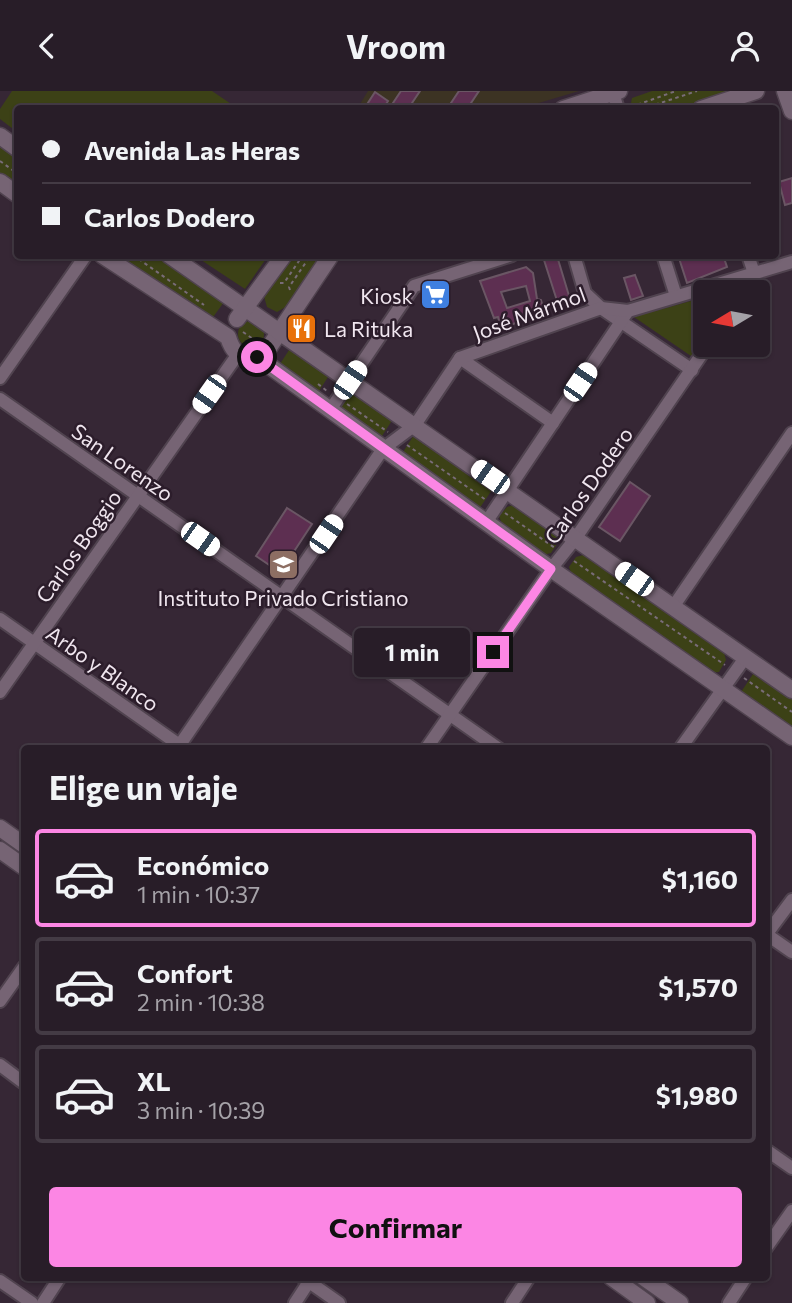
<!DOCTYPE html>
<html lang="es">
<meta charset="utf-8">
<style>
:root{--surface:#281d28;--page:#302630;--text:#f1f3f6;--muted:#a5a2a8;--line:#443b45;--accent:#fc86e4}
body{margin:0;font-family:Commissioner,sans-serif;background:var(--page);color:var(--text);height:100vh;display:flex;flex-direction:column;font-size:26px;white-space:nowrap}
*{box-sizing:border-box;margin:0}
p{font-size:23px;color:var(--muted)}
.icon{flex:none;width:38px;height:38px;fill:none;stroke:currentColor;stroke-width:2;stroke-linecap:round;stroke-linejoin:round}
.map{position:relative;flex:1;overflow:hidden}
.details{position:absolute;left:21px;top:654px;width:749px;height:536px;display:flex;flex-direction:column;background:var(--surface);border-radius:7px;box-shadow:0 2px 5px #0004,0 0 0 2px var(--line)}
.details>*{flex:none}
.guide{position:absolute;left:14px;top:14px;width:765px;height:154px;border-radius:7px;box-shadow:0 2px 5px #0004,0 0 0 2px var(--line);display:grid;align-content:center;height:154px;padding:0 28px;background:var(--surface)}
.needle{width:46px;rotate:260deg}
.controls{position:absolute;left:693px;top:189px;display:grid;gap:14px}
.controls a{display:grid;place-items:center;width:77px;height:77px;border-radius:7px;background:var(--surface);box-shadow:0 2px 5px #0004,0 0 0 2px var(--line);font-size:35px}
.end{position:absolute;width:32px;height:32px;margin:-16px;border:9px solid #fc86e4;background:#111;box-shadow:0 0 0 4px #111}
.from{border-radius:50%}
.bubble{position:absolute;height:49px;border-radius:7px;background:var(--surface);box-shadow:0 2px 5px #0004,0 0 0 2px var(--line);font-size:23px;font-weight:700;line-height:49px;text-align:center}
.car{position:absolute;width:21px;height:42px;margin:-21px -10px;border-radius:9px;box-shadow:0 0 5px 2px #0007;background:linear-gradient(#fff 24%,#345 0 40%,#fff 0 76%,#345 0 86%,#fff 0)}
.guide b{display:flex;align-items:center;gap:24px;height:66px;font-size:26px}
.guide b+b{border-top:2px solid var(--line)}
.guide i{width:18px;height:18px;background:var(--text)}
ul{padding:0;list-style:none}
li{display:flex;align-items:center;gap:21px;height:98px;margin:0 14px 10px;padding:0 14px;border:4px solid var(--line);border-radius:7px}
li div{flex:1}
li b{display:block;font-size:26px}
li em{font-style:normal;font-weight:700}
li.selected{border-color:var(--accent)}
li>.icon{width:63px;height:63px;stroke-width:1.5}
h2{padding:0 28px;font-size:32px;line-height:84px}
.button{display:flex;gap:14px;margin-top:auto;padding:14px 28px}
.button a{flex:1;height:80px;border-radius:7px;background:var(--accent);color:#111;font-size:28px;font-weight:700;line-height:80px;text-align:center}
header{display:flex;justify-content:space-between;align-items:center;height:91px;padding:0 28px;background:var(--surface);font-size:32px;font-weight:700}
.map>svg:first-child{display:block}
.education{fill:#3c3323}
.green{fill:#3c4116}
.building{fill:#5d2f51;stroke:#6a5664;stroke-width:2;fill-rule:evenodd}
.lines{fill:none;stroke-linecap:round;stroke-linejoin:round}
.street-casing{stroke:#50434f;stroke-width:16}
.secondary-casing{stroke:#50434f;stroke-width:19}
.path{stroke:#796c78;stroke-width:2;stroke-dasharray:3.5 3.5;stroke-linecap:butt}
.street{stroke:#766474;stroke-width:12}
.secondary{stroke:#766474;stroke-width:16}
.route{stroke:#fc86e4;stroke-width:9}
.labels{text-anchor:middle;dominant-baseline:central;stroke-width:5;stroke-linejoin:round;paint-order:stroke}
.poi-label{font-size:21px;fill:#f0e6ef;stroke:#2c1d2b;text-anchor:end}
.street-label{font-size:21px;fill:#f0e6ef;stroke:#2c1d2b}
</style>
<header><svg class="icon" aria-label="back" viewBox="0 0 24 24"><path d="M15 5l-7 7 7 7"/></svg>Vroom<svg class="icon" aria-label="person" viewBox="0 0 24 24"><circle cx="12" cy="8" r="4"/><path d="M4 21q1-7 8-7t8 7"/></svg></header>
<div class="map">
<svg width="792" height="1212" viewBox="0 0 792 1212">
<rect width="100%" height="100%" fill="#362735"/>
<polygon class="education" points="368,0 579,0 522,17 357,18"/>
<g class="green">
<polygon points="12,0 212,0 237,17 18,18 17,41 0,28 0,18"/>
<polygon points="652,0 732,0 678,17 630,17 632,7"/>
<polygon points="0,52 17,64 17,97 0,85"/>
<polygon points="117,165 156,165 224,211 211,229"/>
<polygon points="195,165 268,164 268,165 245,198"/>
<polygon points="290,165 323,165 289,214 277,221 267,216 263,202"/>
<polygon points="705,206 705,244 691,265 634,226"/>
<circle cx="251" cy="243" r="13"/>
<polygon points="291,256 330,283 317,303 278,276"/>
<polygon points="351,299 393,328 380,348 338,319"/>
<polygon points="414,344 492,399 479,418 401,364"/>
<polygon points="515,413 557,443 559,450 551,462 543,464 502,433 499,425 507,416"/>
<polygon points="587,463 723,558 726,569 719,581 707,582 573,487 569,476 576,466"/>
<polygon points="755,580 792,605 792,636 741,601"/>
</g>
<g class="building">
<polygon points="401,0 420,0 408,18 401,18 393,12"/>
<polygon points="459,0 479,0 467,18 447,18"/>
<polygon points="375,1 388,10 383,18 364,18"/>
<polygon points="792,87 792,112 785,114 779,91"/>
<polygon points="678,164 723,164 727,176 687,192"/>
<polygon points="557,165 570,208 559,216 544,169"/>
<path d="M526,176l7,6 4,26 4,1 3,11h-3l1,3 -41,14 -3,-11 -4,1 -14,-37zM526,195l4,15 -23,7 -6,-16z"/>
<polygon points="635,184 643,205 631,209 624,187"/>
<polygon points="630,391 650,405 620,450 599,436"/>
<polygon points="287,417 312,433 289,468 291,469 284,484 256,465"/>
</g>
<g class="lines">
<defs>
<g id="street">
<polyline points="613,2 618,18"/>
<polyline points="574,164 585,202 601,217 692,279"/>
<polyline points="663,164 676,205"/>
<polyline points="748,164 754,182"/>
<polyline points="741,201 754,182"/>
<polyline points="460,267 553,332"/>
<polyline points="0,287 86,164"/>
<polyline points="0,308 499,658"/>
<polyline points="330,319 414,195 512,164"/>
<polyline points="487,430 628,220"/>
<polyline points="673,516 792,342"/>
<polyline points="0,528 185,658"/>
<polyline points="0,601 238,263"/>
<polyline points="177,658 383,358 415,334 460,267 601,217 628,220 792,171"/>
<polyline points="426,658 551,478 575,448 708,254"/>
<polyline points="680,658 745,567"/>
<polyline points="766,843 792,861"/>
<polyline points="766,844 792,809"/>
<polyline points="0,910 24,876"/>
<polyline points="0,974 24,992"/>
<polyline points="766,1059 792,1077"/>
<polyline points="766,1157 792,1120"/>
<polyline points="302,1186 339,1212"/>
<polyline points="0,1190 32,1212"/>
<polyline points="43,1212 60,1186"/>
<polyline points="295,1212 312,1186"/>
<polyline points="512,1212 529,1186"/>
<polyline points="729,1212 746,1186"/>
</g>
<g id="secondary">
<polyline points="785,0 792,20"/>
<polyline points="563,18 619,0"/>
<polyline points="701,18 756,0"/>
<polyline points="0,45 18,58"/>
<polyline points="0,91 18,104"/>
<path d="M102,164l126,82c4,13 10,21 24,21l16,-9 63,-94"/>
<polyline points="169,164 792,599"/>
<polyline points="237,228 284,164"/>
<polyline points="257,266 551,478 792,646"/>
<polyline points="0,737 24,754"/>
<polyline points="0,759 24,776"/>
<polyline points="611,1186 647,1212"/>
<polyline points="643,1186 680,1212"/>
</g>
</defs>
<use href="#street" class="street-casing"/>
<use href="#secondary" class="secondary-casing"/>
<g class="path">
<polyline points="631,16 676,0"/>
<polyline points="642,18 697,0"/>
<polyline points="0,70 18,83"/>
<polyline points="133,164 204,214"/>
<polyline points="280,192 284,192 303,164"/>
<polyline points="290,199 289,196 311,164"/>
<polyline points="243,241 256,250"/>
<polyline points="318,293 327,300"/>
<polyline points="347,313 388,341"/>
<polyline points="407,354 486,409"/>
<polyline points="505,422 555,457"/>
<polyline points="574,470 725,574"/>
<polyline points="744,587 792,621"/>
</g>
<use href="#street" class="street"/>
<use href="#secondary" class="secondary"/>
</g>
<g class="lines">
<polyline class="route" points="257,266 551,478 493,561"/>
</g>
<defs>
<symbol id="supermarket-square" viewBox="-11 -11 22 22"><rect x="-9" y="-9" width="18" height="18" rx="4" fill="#3f7fe0" stroke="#2c1d2b"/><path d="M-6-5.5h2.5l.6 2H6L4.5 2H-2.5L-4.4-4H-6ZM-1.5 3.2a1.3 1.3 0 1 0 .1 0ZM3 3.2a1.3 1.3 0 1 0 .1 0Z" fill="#fff"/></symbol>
<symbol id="restaurant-square" viewBox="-11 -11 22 22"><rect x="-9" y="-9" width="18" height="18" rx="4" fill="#e8710a" stroke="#2c1d2b"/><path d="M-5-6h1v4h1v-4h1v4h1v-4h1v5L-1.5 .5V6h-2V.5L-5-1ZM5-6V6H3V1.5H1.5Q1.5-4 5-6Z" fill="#fff"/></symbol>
<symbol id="school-square" viewBox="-11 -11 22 22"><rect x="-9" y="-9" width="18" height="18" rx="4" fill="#8d6e63" stroke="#2c1d2b"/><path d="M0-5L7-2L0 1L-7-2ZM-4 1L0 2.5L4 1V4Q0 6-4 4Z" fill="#fff"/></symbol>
</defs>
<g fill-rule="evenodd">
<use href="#supermarket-square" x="418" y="186" width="35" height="35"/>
<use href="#restaurant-square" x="284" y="220" width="35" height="35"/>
<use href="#school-square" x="266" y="456" width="35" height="35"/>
</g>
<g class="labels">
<g class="poi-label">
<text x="413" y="204">Kiosk</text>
<text x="324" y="237" text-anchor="start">La Rituka</text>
<text x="283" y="506" text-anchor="middle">Instituto Privado Cristiano</text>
</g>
<g class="street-label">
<text transform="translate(529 222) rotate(-20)">José Mármol</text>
<text transform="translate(123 371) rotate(35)">San Lorenzo</text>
<text transform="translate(588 394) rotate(-55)">Carlos Dodero</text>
<text transform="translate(78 455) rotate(-55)">Carlos Boggio</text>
<text transform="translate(103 577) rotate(35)">Arbo y Blanco</text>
</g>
</g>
</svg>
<div class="controls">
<a><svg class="needle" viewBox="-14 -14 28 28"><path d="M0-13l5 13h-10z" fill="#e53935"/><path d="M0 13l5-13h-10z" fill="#a5a2a8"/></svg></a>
</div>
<i class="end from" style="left:257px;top:266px"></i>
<i class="end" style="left:493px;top:561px"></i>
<div class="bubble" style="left:354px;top:537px;width:116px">1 min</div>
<i class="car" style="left:350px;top:289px;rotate:34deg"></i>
<i class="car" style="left:580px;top:291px;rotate:34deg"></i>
<i class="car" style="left:209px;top:303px;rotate:215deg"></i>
<i class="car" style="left:490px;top:386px;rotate:305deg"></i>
<i class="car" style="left:326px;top:443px;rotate:34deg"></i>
<i class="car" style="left:200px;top:448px;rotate:125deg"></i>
<i class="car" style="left:634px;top:488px;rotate:305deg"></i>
<div class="guide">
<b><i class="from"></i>Avenida Las Heras</b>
<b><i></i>Carlos Dodero</b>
</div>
<section class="details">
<h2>Elige un viaje</h2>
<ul>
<li class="selected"><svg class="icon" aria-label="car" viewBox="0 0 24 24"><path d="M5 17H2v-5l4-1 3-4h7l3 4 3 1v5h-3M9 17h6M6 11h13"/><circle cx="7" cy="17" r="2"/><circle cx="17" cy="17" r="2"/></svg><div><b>Económico</b><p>1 min · 10:37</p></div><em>$1,160</em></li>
<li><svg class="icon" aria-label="car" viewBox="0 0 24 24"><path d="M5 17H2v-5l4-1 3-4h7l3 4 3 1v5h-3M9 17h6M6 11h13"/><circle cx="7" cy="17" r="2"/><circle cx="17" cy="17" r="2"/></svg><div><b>Confort</b><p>2 min · 10:38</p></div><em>$1,570</em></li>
<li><svg class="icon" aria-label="car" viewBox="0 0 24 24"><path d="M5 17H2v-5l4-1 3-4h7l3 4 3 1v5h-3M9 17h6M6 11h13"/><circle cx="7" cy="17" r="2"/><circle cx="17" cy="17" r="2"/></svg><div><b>XL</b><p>3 min · 10:39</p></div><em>$1,980</em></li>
</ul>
<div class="button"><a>Confirmar</a></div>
</section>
</div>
